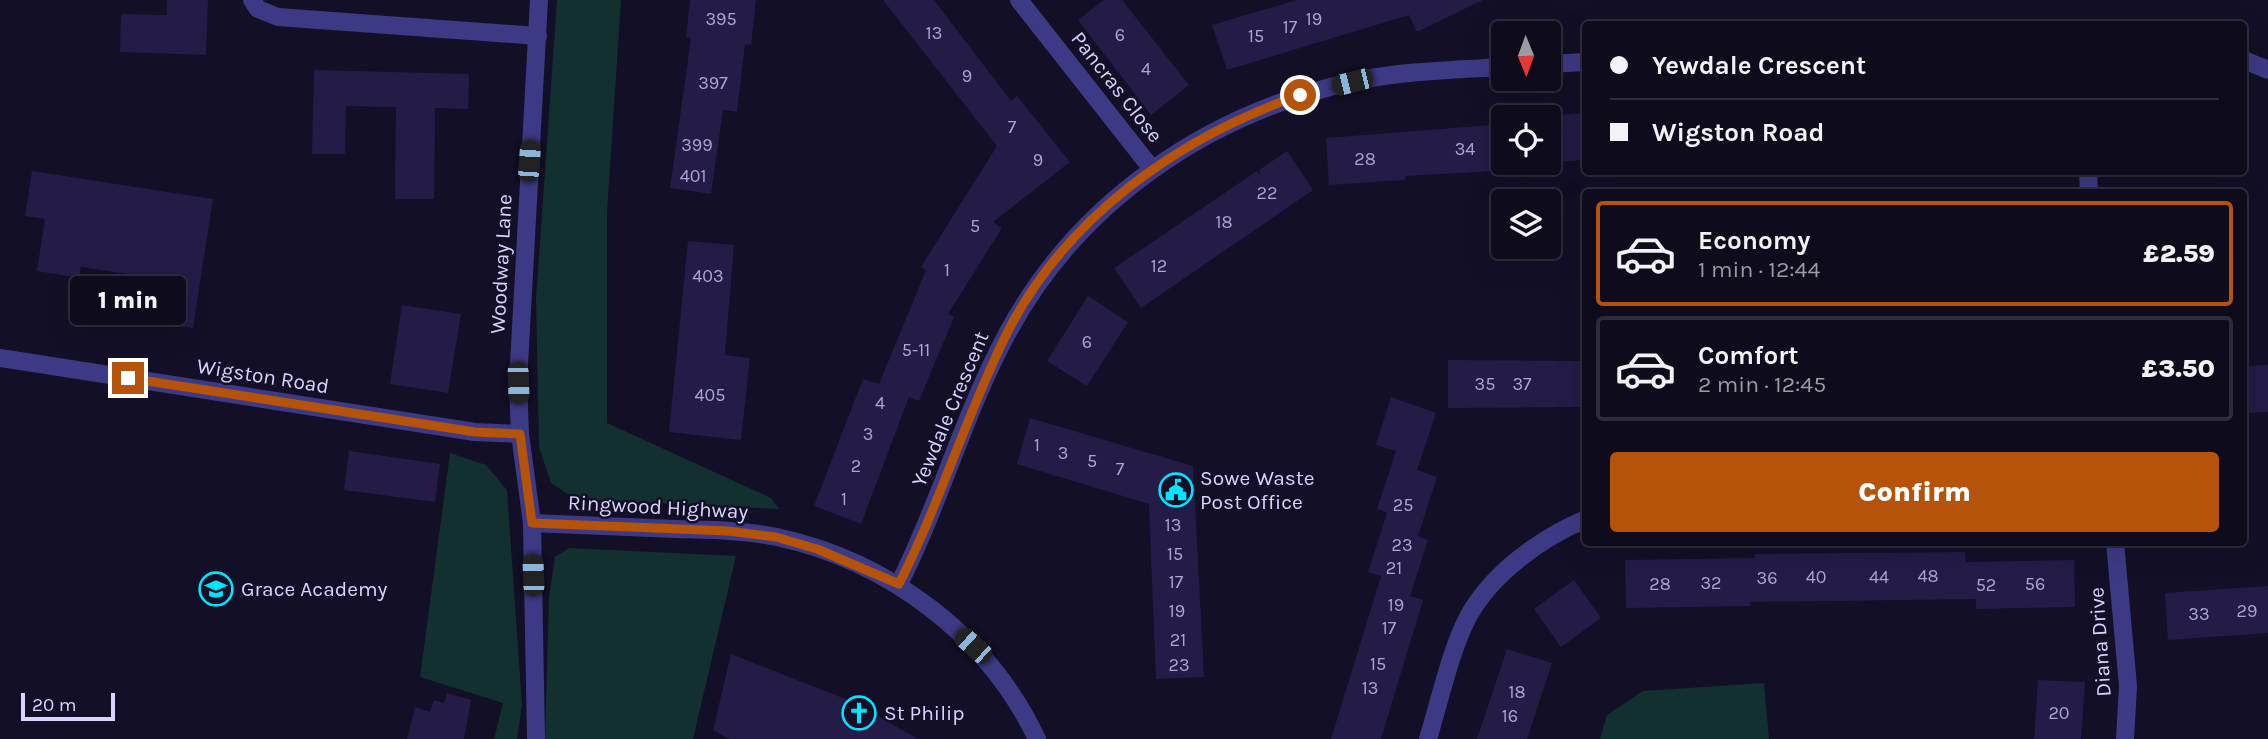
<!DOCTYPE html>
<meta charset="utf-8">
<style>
:root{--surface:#0e0b1c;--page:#1c1929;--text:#f1f3f6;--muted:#9b9ba3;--line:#2e2b3b;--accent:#b45309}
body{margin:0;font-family:Karla,sans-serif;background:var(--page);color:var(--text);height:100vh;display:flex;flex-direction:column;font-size:26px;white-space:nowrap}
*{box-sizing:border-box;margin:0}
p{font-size:23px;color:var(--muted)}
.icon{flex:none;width:38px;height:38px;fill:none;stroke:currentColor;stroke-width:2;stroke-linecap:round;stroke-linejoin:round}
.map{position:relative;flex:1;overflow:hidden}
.side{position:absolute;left:1582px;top:189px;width:665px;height:357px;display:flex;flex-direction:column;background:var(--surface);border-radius:7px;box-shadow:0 7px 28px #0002,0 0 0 2px var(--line)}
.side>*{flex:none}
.hud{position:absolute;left:1582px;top:21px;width:665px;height:154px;border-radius:7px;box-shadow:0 7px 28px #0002,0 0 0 2px var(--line);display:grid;align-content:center;height:154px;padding:0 28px;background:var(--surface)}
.needle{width:46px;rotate:179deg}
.buttons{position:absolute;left:1491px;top:21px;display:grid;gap:14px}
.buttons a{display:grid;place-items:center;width:70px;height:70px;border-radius:7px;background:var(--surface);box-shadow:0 7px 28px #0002,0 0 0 2px var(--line);font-size:35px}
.scale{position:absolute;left:21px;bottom:18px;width:94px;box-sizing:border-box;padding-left:7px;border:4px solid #d9d4ff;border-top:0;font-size:19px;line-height:24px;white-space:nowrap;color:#d9d4ff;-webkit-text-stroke:5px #130f26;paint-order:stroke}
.end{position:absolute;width:32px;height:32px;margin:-16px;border:9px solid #b45309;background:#fff;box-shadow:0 0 0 4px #fff}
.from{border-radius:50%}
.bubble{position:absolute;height:49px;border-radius:7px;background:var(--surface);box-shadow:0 7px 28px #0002,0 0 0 2px var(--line);font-size:23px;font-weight:800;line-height:49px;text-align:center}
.car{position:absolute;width:21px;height:42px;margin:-21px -10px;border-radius:9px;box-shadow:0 0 5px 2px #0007;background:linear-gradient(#222 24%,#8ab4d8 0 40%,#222 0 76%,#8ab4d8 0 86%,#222 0)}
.hud b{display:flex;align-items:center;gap:24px;height:66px;font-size:26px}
.hud b+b{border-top:2px solid var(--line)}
.hud i{width:18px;height:18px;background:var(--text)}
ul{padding:12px 0 0;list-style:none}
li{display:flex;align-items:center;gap:21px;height:105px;margin:0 14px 10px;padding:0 14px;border:4px solid var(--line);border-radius:7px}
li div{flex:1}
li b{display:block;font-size:26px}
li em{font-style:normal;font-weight:800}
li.current{border-color:var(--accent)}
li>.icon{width:63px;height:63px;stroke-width:1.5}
.button{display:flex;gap:14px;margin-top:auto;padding:14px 28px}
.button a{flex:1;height:80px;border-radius:7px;background:var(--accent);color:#fff;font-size:28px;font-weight:800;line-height:80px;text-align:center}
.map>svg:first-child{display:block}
.green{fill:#12302f}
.building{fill:#241b47}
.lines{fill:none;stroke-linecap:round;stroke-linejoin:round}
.minor{stroke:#3d3a85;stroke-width:18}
.route{stroke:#b45309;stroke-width:9}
.labels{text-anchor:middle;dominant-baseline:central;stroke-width:5;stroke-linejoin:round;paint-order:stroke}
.number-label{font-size:18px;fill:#aca6d1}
.street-label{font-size:21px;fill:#d9d4ff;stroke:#130f26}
.poi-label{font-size:21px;fill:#d9d4ff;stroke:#130f26;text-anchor:start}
</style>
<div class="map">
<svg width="2268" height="739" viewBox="0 0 2268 739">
<rect width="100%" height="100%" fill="#130f26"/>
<g class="green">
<polygon points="557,0 621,0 607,213 607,423 771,498 779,509 575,499 551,483 539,447 536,299"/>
<polygon points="450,453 486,465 507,490 522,705 517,739 494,739 503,703 420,677"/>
<polygon points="569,548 736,556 693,739 545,739 549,597 555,557"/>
<polygon points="1764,683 1769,739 1600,739 1607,715 1643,691"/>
</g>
<g class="building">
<polygon points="167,0 208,0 206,55 120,52 121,14 167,15"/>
<polygon points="690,0 756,0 751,45 745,44 737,112 723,110 711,194 670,188 691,38 686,37"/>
<polygon points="883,0 934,0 1011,101 1017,96 1070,162 993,222 1002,228 948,314 954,317 919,401 909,397 861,524 814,506 863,379 879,384 926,270 921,267 997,146"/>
<polygon points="1104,0 1122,0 1189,85 1151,115 1078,20"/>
<polygon points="1297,0 1483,0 1417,32 1409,15 1227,70 1212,25"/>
<polygon points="314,70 469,74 468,109 435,108 434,199 395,199 396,107 346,106 345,154 312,154"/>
<polygon points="1586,113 1586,160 1549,162 1549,117 1540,116"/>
<polygon points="1503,124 1503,163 1541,163 1531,163 1532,169 1405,176 1405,180 1329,185 1326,138"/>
<polygon points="1287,151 1313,190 1141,308 1114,268 1257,171 1260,175 1259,170"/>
<polygon points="32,171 213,199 193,328 141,320 147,277 81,267 79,278 37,271 45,219 25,216"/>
<polygon points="688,241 734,245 725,355 750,358 741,440 669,432"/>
<polygon points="1088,296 1128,322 1087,386 1047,361"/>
<polygon points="402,305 461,314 448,393 390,384"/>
<polygon points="1448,360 1586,361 1586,407 1448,408"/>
<polygon points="2268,365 2268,412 2244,413 2244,366"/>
<polygon points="1391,397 1436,413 1417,470 1437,477 1418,536 1428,540 1410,596 1423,600 1381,739 1331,739 1381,576 1368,572 1387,513 1377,509 1396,451 1376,445"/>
<polygon points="1030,418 1193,466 1204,677 1156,679 1149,504 1017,464"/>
<polygon points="349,451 440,464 435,502 344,490"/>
<polygon points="1965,552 1966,562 2074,560 2075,607 1976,609 1976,599 1750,602 1750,606 1626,608 1625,560 1755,558 1755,554"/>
<polygon points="1574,580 1601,618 1561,647 1534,609"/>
<polygon points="2268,586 2268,633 2168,640 2165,593"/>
<polygon points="1507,649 1552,663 1527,739 1477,739"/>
<polygon points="731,654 853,702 918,739 729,739 713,730"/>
<polygon points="2038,680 2085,682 2081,739 2034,739"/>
<polygon points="447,693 471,700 464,739 407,739 415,707 430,712 434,700 444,703"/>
</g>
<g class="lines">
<g class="minor">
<polyline points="252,0 258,9 278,17 538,36"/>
<polyline points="1019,0 1152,169"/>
<polyline points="2244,60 2268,70"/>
<polyline points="1549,64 1586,62"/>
<polyline points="2088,172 2089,192"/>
<polyline points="0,358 475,432 520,434"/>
<path d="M532,523c48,2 96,4 144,6 33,1 68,1 101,8 111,24 211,98 260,202"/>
<polyline points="2115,542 2128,686 2125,739"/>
<path d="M899,584c41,-81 65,-171 109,-252 71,-131 199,-218 343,-250 50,-11 101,-12 152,-15"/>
<polyline points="536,739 532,523 520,434 518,383 539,0"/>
<path d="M1428,739c11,-36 23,-90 40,-122 24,-44 73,-79 118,-98"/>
</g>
</g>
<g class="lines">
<path class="route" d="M128,378l347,54 45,2 12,89 196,8 48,6 41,12 82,35c41,-81 67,-168 107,-249 60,-119 172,-197 294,-240"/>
</g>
<defs>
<symbol id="civic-ring" viewBox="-11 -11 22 22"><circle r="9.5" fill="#130f26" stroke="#00e5ff" stroke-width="1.5"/><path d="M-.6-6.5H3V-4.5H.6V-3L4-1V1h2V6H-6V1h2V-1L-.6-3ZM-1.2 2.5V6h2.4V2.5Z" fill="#00e5ff"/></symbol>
<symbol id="school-ring" viewBox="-11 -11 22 22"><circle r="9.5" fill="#130f26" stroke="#00e5ff" stroke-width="1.5"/><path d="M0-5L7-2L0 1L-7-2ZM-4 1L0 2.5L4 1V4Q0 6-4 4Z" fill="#00e5ff"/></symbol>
<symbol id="church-ring" viewBox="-11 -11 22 22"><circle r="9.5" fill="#130f26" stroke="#00e5ff" stroke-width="1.5"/><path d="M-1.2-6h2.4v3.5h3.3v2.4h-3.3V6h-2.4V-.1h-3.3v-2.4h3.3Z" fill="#00e5ff"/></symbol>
</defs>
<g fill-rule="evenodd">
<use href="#civic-ring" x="1157" y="471" width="38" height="38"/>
<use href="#school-ring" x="197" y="570" width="38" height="38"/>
<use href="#church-ring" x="840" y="694" width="38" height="38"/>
</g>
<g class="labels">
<g class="number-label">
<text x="721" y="19">395</text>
<text x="1314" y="19">19</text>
<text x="1290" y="27">17</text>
<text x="934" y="33">13</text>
<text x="1120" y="35">6</text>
<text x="1256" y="36">15</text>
<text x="1146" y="69">4</text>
<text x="967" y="76">9</text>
<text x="713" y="83">397</text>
<text x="1012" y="127">7</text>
<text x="697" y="145">399</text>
<text x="1465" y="149">34</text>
<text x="1365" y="159">28</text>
<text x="1038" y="160">9</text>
<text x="693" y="176">401</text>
<text x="1267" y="193">22</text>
<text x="1224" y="222">18</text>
<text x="975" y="226">5</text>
<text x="1159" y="266">12</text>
<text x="947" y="270">1</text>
<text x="708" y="276">403</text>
<text x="1087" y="342">6</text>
<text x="916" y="350">5-11</text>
<text x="1485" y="384">35</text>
<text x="1522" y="384">37</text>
<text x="710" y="395">405</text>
<text x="880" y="403">4</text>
<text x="868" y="434">3</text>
<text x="1037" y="445">1</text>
<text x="1063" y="453">3</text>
<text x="1092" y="461">5</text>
<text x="856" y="466">2</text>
<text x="1120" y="469">7</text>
<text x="844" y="499">1</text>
<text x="1403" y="505">25</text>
<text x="1173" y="525">13</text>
<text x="1402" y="545">23</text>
<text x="1175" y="554">15</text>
<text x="1394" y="568">21</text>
<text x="1928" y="576">48</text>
<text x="1816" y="577">40</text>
<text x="1879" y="577">44</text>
<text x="1767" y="578">36</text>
<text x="1176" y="582">17</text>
<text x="1711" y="583">32</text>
<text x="1660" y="584">28</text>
<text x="2035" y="584">56</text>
<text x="1986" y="585">52</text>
<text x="1396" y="605">19</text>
<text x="1177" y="611">19</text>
<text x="2247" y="611">29</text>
<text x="2199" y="614">33</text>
<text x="1389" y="628">17</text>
<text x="1178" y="640">21</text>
<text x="1378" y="664">15</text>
<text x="1179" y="665">23</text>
<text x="1370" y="688">13</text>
<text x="1517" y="692">18</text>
<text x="2059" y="713">20</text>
<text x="1510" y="716">16</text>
</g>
<g class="street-label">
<text transform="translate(1117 87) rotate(52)">Pancras Close</text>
<text transform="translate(501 264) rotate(-87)">Woodway Lane</text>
<text transform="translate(263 376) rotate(9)">Wigston Road</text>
<text transform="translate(950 409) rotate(-67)">Yewdale Crescent</text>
<text transform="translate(658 507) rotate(3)">Ringwood Highway</text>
<text transform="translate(2100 642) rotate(-94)">Diana Drive</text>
</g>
<g class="poi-label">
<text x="1200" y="478">Sowe Waste<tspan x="1200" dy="24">Post Office</tspan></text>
<text x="241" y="589">Grace Academy</text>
<text x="884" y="713">St Philip</text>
</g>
</g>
</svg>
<div class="buttons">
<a><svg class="needle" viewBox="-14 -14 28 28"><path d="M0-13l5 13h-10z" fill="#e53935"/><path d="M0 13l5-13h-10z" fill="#9b9ba3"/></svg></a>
<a><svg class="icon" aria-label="locate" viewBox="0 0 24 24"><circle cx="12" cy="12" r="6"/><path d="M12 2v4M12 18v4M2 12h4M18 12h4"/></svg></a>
<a><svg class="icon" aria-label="layers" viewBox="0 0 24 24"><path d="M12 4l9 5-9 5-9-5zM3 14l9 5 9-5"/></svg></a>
</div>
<div class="scale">20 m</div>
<i class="end from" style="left:1300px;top:95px"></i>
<i class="end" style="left:128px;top:378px"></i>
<div class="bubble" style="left:70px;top:276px;width:116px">1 min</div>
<i class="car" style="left:1352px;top:82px;rotate:256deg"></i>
<i class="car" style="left:529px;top:161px;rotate:4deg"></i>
<i class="car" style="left:518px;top:383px;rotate:178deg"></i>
<i class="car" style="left:533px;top:575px;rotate:358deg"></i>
<i class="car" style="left:973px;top:646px;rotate:312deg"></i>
<div class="hud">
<b><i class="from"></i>Yewdale Crescent</b>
<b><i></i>Wigston Road</b>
</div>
<section class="side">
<ul>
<li class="current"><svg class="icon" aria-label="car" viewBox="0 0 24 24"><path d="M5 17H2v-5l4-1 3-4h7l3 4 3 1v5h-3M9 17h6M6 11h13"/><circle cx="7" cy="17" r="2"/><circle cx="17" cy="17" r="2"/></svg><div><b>Economy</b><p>1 min · 12:44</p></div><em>£2.59</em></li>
<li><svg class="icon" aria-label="car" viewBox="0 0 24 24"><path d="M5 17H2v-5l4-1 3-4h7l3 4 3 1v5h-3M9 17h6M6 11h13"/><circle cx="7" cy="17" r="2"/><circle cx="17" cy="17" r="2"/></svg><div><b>Comfort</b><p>2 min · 12:45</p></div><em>£3.50</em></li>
</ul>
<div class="button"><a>Confirm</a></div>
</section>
</div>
